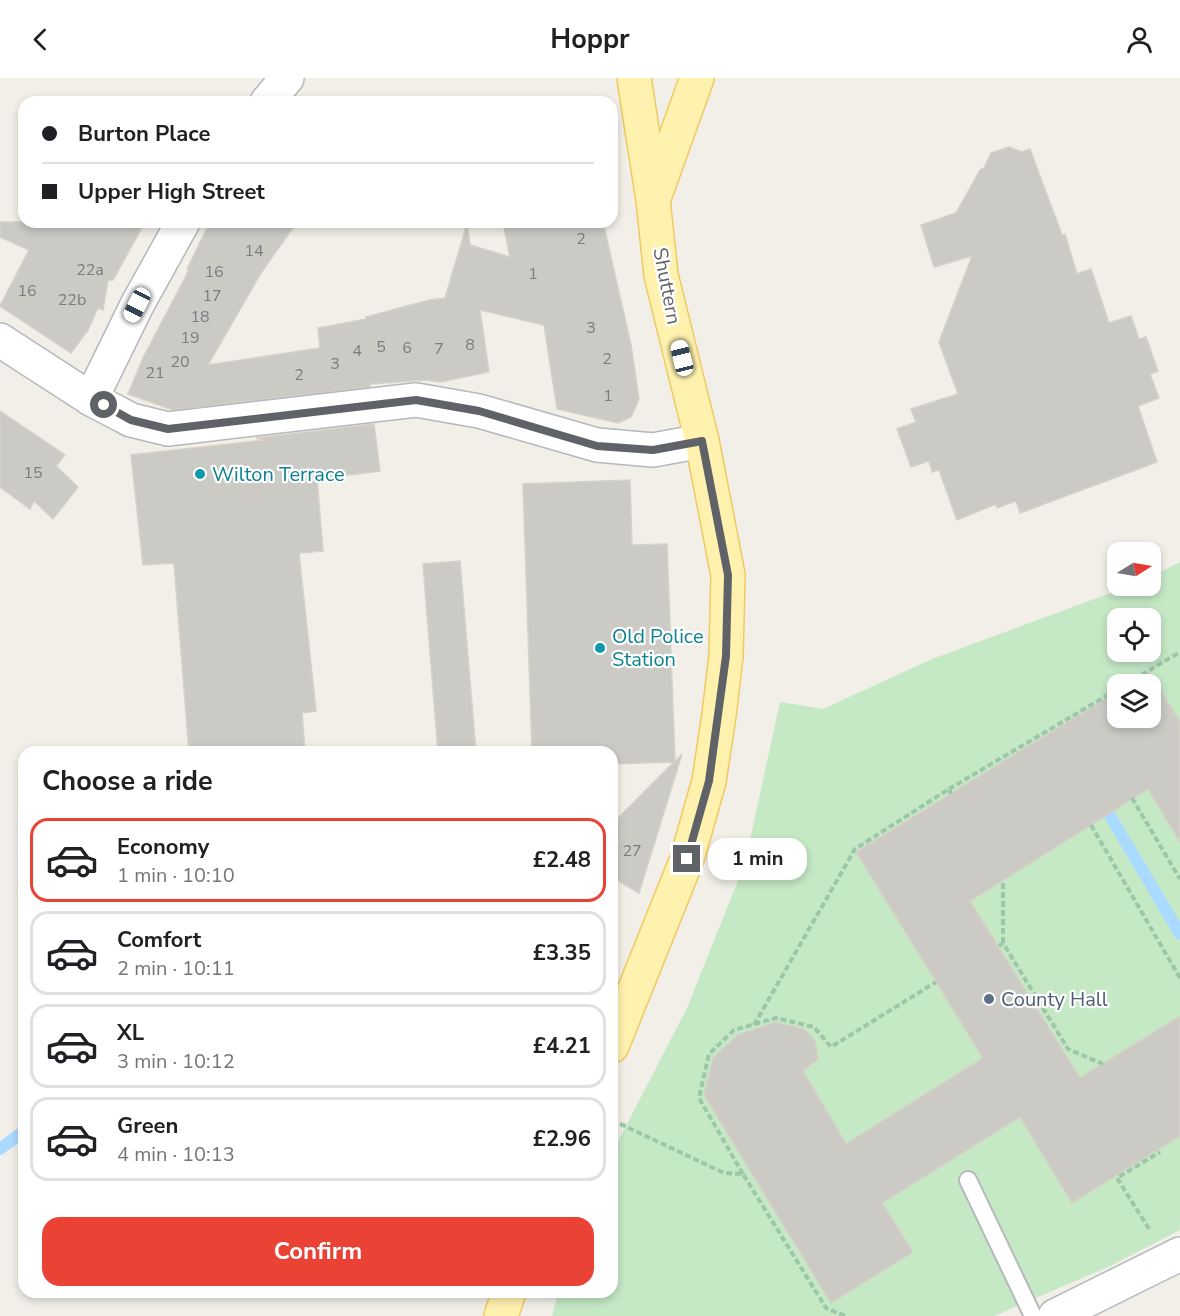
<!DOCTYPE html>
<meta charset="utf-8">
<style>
:root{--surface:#fff;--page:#f2f2f2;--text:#202124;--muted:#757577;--line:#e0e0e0;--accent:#ea4335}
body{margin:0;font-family:"Nunito Sans",sans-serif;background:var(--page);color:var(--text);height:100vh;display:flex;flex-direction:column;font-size:22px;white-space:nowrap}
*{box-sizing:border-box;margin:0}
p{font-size:20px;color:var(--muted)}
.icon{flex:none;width:33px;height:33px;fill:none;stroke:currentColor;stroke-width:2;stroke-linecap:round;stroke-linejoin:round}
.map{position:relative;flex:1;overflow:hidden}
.sheet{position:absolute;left:18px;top:668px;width:600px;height:552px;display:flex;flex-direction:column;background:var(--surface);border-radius:18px;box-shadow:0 3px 9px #0003}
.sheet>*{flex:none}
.hud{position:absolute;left:18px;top:18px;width:600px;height:132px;border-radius:18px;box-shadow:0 3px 9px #0003;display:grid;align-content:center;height:132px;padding:0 24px;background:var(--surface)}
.needle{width:39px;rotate:79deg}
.tools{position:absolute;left:1107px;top:464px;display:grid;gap:12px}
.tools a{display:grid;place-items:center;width:54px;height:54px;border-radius:12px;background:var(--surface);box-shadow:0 3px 9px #0003;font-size:30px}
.end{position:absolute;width:27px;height:27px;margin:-14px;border:8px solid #5f6368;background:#fff;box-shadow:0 0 0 3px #fff}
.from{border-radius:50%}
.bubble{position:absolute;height:42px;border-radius:18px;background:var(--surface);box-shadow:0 3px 9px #0003;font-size:20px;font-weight:700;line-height:42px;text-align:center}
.car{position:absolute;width:18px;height:36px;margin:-18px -9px;border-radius:8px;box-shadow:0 0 4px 2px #0007;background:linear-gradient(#fff 24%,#345 0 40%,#fff 0 76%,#345 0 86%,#fff 0)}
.hud b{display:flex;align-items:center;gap:21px;height:57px;font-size:22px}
.hud b+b{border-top:2px solid var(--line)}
.hud i{width:15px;height:15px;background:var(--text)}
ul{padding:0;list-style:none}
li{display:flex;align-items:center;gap:18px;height:84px;margin:0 12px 9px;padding:0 12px;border:3px solid var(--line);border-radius:18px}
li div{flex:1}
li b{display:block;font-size:22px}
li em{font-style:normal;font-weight:700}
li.active{border-color:var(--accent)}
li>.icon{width:54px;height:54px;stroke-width:1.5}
h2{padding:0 24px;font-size:27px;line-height:72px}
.action{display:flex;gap:12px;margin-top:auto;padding:12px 24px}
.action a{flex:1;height:69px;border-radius:18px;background:var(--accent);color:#fff;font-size:24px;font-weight:700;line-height:69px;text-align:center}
header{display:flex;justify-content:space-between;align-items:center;height:78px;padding:0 24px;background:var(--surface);font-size:27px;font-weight:700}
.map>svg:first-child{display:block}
.green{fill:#c5e8c5;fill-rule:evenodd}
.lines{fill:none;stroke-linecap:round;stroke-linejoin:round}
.stream{stroke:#aadaff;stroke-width:12}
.building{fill:#cccac5;stroke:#d6d1c6;stroke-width:1.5}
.lane-casing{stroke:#b5b8bc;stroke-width:20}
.street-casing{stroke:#b5b8bc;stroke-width:36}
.secondary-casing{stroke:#b6babf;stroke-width:36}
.primary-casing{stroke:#f2c960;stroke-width:36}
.path{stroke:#9cc7a9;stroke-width:4;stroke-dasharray:6 3;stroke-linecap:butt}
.lane{stroke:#fff;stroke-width:16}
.street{stroke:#fff;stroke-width:33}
.secondary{stroke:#fff;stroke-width:33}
.primary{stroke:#fff2af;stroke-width:33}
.route{stroke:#5f6368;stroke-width:8}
.culture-dot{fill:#0f9aa8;stroke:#fff;stroke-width:2}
.service-dot{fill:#5c6f8a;stroke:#fff;stroke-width:2}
.labels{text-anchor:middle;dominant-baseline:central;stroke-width:4.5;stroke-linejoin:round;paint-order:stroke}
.number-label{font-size:16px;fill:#7a7d7f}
.street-label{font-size:20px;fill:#5f6368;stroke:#fff}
.culture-label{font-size:20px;fill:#0d838f;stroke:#fff;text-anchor:start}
.service-label{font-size:20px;fill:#4e5e75;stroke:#fff;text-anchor:start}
</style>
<header><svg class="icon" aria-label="back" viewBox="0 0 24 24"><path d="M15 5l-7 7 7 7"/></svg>Hoppr<svg class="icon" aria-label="person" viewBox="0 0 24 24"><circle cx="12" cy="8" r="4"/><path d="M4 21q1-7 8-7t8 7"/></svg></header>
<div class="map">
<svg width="1180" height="1238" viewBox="0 0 1180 1238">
<rect width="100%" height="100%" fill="#f1efe8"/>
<path class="green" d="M1180,484v668l-70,36 -116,50h-442l6,-24h54v-139l75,-145 58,-145 35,-161 43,7 109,-50 200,-74h18l1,-8zM1118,540h32v33h-32zM1118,606h32v33h-32z"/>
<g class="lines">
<g class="stream">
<polyline points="1109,736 1180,856"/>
<polyline points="0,1071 24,1053"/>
</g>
</g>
<g class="building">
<polygon points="1009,69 1022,74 1030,71 1062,157 1065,156 1077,196 1091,191 1109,245 1131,238 1139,261 1146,259 1158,293 1150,296 1159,320 1138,328 1157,384 1020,435 1016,423 997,430 996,426 957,442 939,392 932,394 929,383 911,389 897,351 916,344 911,331 958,316 939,264 972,178 934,189 921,147 956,135 980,92 984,90 991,75"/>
<polygon points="0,144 145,144 113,202 108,202 103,232 98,230 88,252 71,275 0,228 29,172 0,159"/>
<polygon points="210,144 297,144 261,195 208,287 320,270 318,250 366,241 366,239 429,222 445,220 467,146 470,167 510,179 503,144 603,144 631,267 639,321 631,339 618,345 557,331 544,247 480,232 489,294 440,304 426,302 370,306 370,309 173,332 128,316 143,280 189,192 187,191"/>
<polygon points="0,333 65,377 56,388 78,409 53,441 34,423 30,431 0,409"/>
<polygon points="374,346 380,393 317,401 323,473 299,475 316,633 302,635 305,674 189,674 174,485 143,487 131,377 264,362 256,360"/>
<polygon points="630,402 632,467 667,466 675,684 682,676 639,815 612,799 612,746 674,684 612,686 612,674 532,674 523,406"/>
<polygon points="460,483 476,674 438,674 423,486"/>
<polygon points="1149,593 1180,644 1180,764 1148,711 970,823 1080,1000 1180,938 1180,1058 1072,1125 1020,1039 882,1125 913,1174 831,1225 704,1017 713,980 738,957 775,944 804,951 815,963 818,981 803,993 846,1066 983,980 856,774 1118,613 1118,639 1150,639 1150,606 1128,606"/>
</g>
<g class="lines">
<defs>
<polyline id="lane" points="968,1102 1033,1238"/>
<g id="street">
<polyline points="267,24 287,0"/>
<polyline points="0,262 91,321 116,334 131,342 168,351 416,322 479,333 597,367 653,372 702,363"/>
<polyline points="91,321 137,227 183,144"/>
</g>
<polyline id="secondary" points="1055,1238 1180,1176"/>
<g id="primary">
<polyline points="654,120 697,0"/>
<polyline points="612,968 687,781 709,703 719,637 726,578 728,497 702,363 661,197 653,122 634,0"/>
<polyline points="501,1238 509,1214"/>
</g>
</defs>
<use href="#lane" class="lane-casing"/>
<use href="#street" class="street-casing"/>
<use href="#secondary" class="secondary-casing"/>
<use href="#primary" class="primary-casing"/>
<g class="path">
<polyline points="1126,606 1180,574"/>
<polyline points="949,711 1118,611"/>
<polyline points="1132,720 1180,801"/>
<polyline points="1091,747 1180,900"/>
<polyline points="1003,865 1003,802"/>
<polyline points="999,868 1003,865 1068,971 1103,986"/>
<polyline points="754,947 855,771 949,711 951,716"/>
<polyline points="612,1042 724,1095 743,1096 826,1230 845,1238"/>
<polyline points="743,1096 699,1020 709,976 734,952 776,940 814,949 831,969 936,904"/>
<polyline points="1149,1151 1117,1100 1160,1074"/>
</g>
<use href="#lane" class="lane"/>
<use href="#street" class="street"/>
<use href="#secondary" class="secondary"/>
<use href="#primary" class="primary"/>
</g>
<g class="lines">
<polyline class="route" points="104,327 131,342 168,351 416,322 479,333 597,368 653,372 702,363 728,497 726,578 709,703 687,781"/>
</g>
<g class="culture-dot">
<circle cx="200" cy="396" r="6"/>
<circle cx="600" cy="570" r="6"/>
</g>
<circle class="service-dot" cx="989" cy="921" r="6"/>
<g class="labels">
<g class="number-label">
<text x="581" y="161">2</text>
<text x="254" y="173">14</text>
<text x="90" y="192">22a</text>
<text x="214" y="194">16</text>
<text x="533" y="196">1</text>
<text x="27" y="213">16</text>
<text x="212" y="218">17</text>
<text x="72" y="222">22b</text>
<text x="200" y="239">18</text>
<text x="591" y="250">3</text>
<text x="190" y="260">19</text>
<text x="470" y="267">8</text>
<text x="381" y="269">5</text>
<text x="407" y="270">6</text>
<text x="439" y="271">7</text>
<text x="357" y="273">4</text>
<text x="607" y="281">2</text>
<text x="180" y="284">20</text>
<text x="335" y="286">3</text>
<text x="155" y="295">21</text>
<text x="299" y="297">2</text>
<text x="608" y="318">1</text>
<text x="33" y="395">15</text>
<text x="632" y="773">27</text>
</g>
<g class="street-label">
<text transform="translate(667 208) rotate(79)">Shuttern</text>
</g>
<g class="culture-label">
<text x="212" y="396">Wilton Terrace</text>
<text x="612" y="558">Old Police<tspan x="612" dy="23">Station</tspan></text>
</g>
<g class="service-label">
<text x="1001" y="921">County Hall</text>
</g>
</g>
</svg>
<div class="tools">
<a><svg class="needle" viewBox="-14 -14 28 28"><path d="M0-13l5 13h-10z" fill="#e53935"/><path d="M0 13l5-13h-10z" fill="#757577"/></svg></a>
<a><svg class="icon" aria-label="locate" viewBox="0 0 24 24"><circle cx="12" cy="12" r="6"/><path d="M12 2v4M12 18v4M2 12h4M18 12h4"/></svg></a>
<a><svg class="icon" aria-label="layers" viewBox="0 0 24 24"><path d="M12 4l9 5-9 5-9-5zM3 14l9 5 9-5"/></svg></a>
</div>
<i class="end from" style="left:104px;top:327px"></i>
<i class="end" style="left:687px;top:781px"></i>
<div class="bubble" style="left:708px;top:760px;width:99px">1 min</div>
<i class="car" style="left:137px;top:227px;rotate:207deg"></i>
<i class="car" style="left:682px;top:280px;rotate:346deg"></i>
<div class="hud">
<b><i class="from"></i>Burton Place</b>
<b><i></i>Upper High Street</b>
</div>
<section class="sheet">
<h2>Choose a ride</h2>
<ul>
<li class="active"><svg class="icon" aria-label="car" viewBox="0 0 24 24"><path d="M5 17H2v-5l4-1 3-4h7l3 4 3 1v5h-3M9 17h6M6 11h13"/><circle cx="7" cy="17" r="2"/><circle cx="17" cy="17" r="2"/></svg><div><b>Economy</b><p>1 min · 10:10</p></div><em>£2.48</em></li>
<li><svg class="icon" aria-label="car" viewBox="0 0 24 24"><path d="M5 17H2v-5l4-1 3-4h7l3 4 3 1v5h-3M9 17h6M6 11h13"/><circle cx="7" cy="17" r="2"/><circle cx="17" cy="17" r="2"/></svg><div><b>Comfort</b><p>2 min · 10:11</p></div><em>£3.35</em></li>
<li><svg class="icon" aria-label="car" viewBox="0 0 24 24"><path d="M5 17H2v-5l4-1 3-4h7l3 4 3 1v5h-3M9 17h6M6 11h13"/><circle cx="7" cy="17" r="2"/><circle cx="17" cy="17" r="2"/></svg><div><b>XL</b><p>3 min · 10:12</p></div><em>£4.21</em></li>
<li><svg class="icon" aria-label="car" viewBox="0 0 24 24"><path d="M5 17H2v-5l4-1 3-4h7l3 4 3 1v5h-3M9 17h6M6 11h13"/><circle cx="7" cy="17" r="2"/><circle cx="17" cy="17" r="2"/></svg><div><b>Green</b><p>4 min · 10:13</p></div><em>£2.96</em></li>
</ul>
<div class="action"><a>Confirm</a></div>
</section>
</div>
